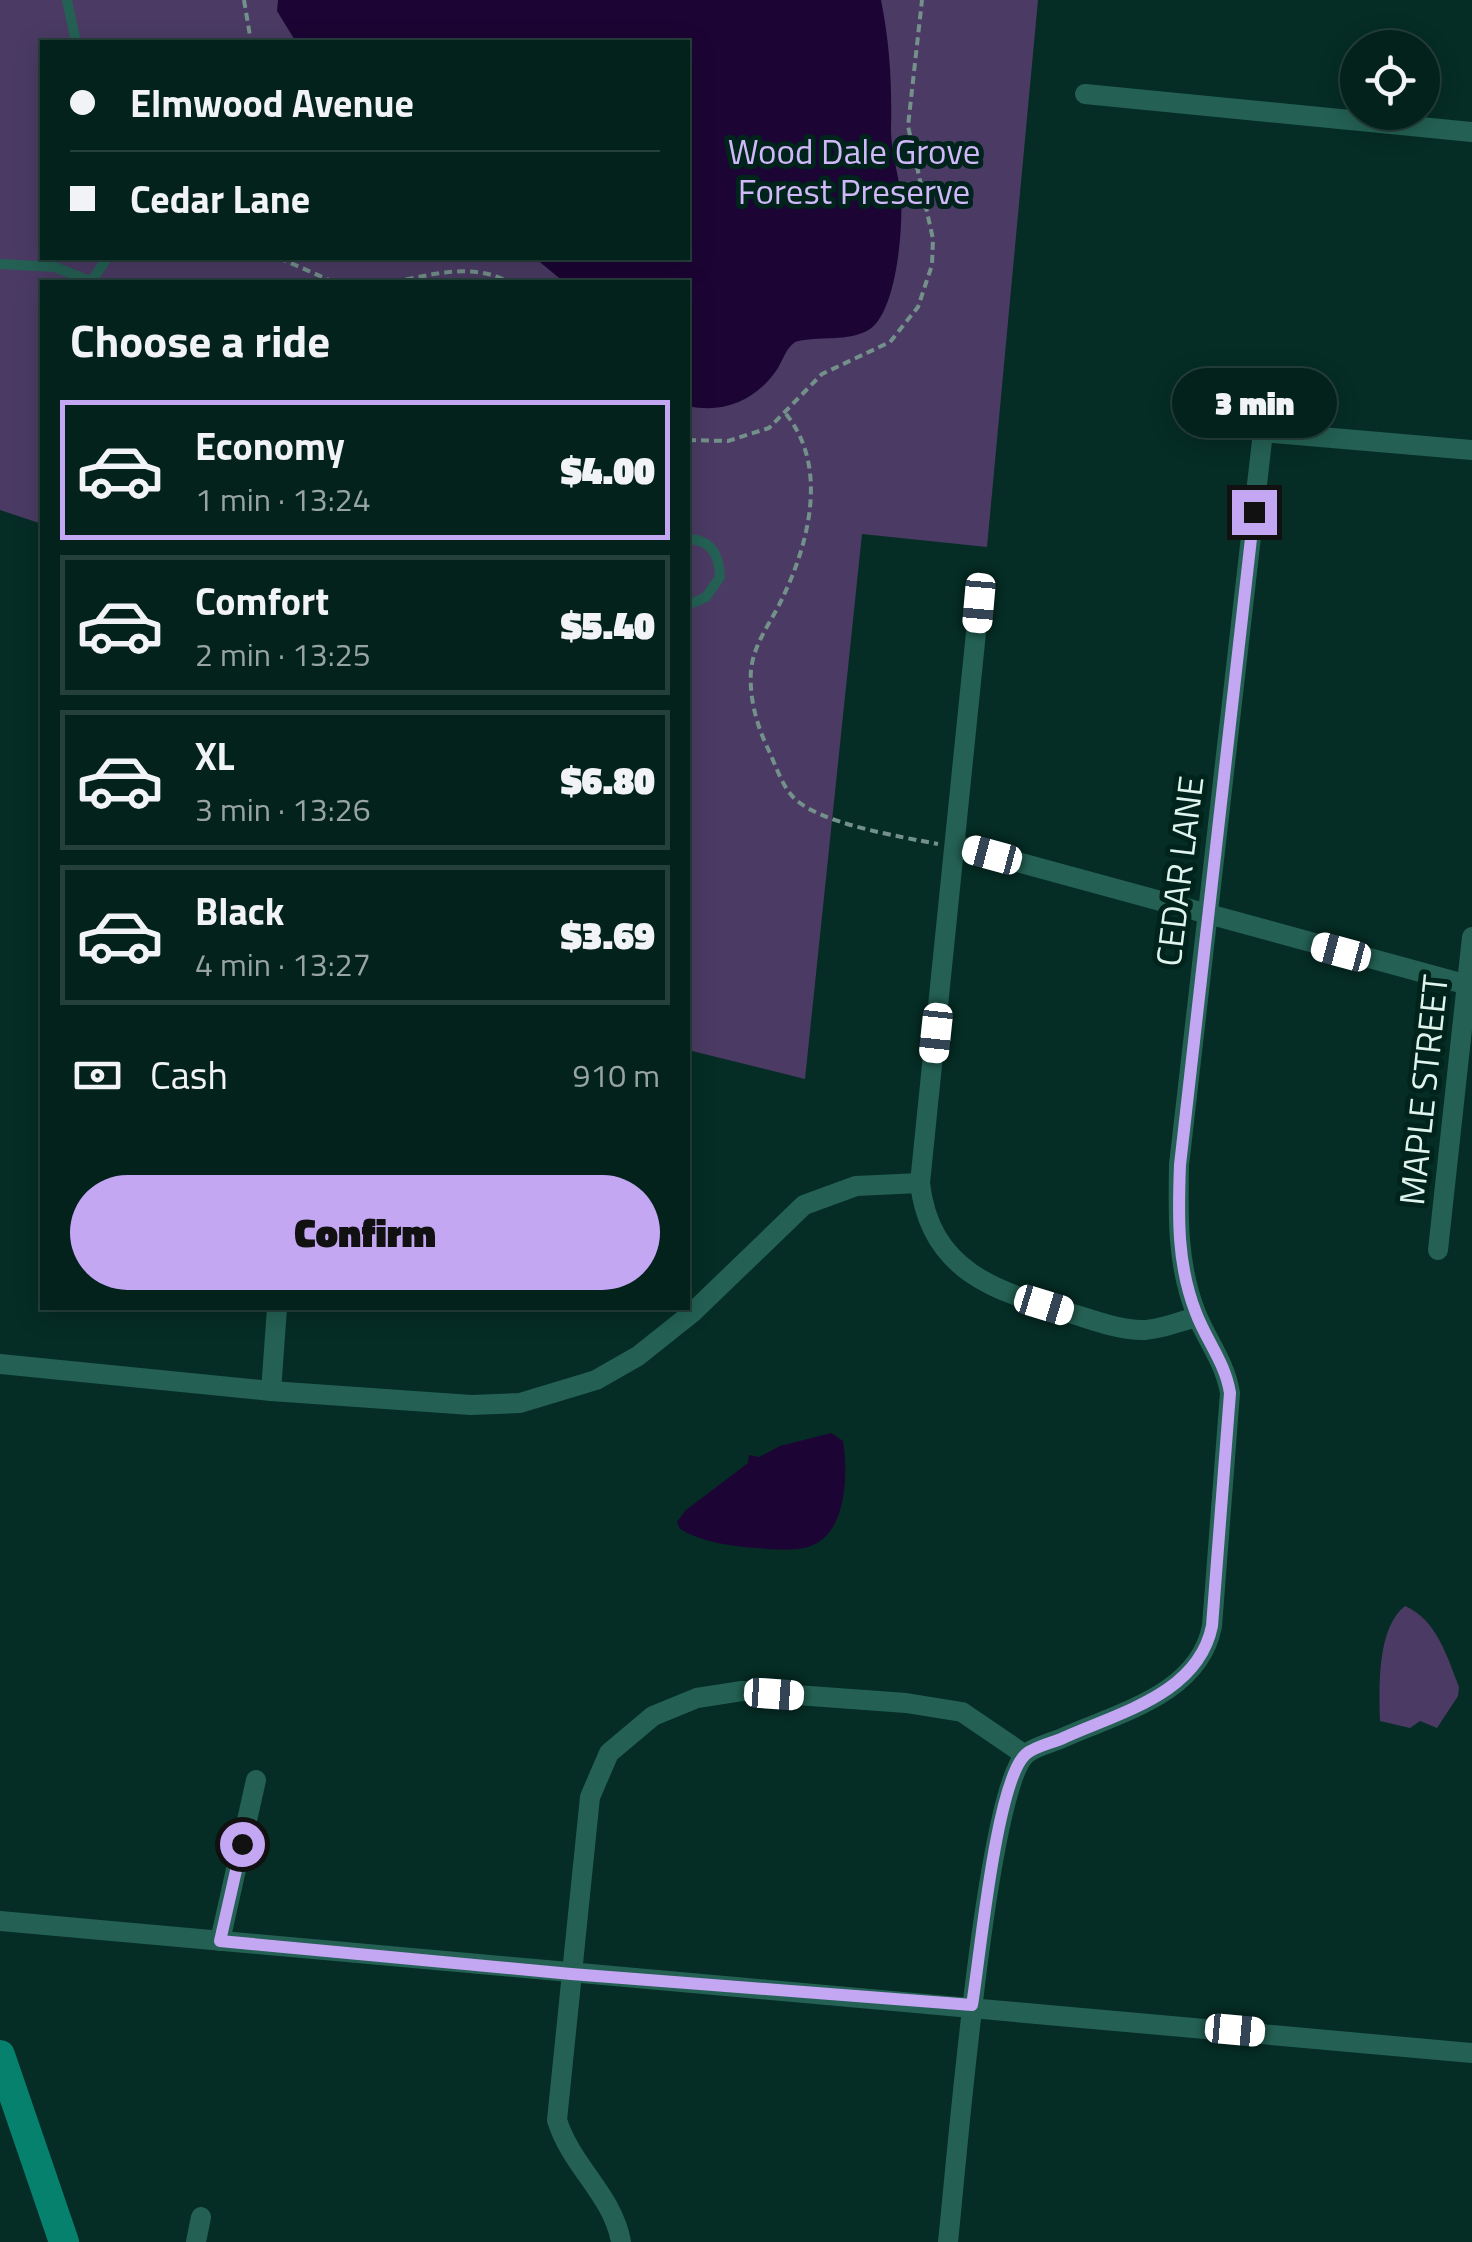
<!DOCTYPE html>
<meta charset="utf-8">
<style>
:root{--surface:#04221c;--page:#122f29;--text:#f1f3f6;--muted:#97a4a3;--line:#253f3b;--accent:#c3a7f2}
body{margin:0;font-family:"Titillium Web",sans-serif;background:var(--page);color:var(--text);height:100vh;display:flex;flex-direction:column;font-size:38px;white-space:nowrap}
*{box-sizing:border-box;margin:0}
p{font-size:32px;color:var(--muted)}
.icon{flex:none;width:55px;height:55px;fill:none;stroke:currentColor;stroke-width:2;stroke-linecap:round;stroke-linejoin:round}
.map{position:relative;flex:1;overflow:hidden}
.details{position:absolute;left:40px;top:280px;width:650px;height:1030px;display:flex;flex-direction:column;background:var(--surface);border-radius:0px;box-shadow:0 5px 25px #0003,0 0 0 2px var(--line)}
.details>*{flex:none}
.banner{position:absolute;left:40px;top:40px;width:650px;height:220px;border-radius:0px;box-shadow:0 5px 25px #0003,0 0 0 2px var(--line);display:grid;align-content:center;height:220px;padding:0 30px;background:var(--surface)}
.tools{position:absolute;left:1340px;top:30px;display:grid;gap:20px}
.tools a{display:grid;place-items:center;width:100px;height:100px;border-radius:50%;background:var(--surface);box-shadow:0 5px 25px #0003,0 0 0 2px var(--line);font-size:50px}
.end{position:absolute;width:45px;height:45px;margin:-22px;border:12px solid #c3a7f2;background:#111;box-shadow:0 0 0 5px #111}
.from{border-radius:50%}
.bubble{position:absolute;height:70px;border-radius:35px;background:var(--surface);box-shadow:0 5px 25px #0003,0 0 0 2px var(--line);font-size:32px;font-weight:800;line-height:70px;text-align:center}
.car{position:absolute;width:30px;height:60px;margin:-30px -15px;border-radius:12px;box-shadow:0 0 8px 2px #0007;background:linear-gradient(#fff 24%,#345 0 40%,#fff 0 76%,#345 0 86%,#fff 0)}
.banner b{display:flex;align-items:center;gap:35px;height:95px;font-size:38px}
.banner b+b{border-top:2px solid var(--line)}
.banner i{width:25px;height:25px;background:var(--text)}
ul{padding:0;list-style:none}
li{display:flex;align-items:center;gap:30px;height:140px;margin:0 20px 15px;padding:0 10px;border:5px solid var(--line);border-radius:0px}
li div{flex:1}
li b{display:block;font-size:38px}
li em{font-style:normal;font-weight:800}
li.active{border-color:var(--accent)}
li>.icon{width:90px;height:90px;stroke-width:1.5}
h2{padding:0 30px;font-size:45px;line-height:120px}
.pay{display:flex;align-items:center;gap:25px;height:110px;padding:0 30px;font-size:38px}
.pay p{margin-inline-start:auto}
.action{display:flex;gap:20px;margin-top:auto;padding:20px 30px}
.action a{flex:1;height:115px;border-radius:60px;background:var(--accent);color:#111;font-size:40px;font-weight:800;line-height:115px;text-align:center}
.map>svg:first-child{display:block}
.green{fill:#4b3b64;fill-rule:evenodd}
.water{fill:#1c0534}
.lines{fill:none;stroke-linecap:round;stroke-linejoin:round}
.path{stroke:#73918a;stroke-width:4;stroke-dasharray:8 5;stroke-linecap:butt}
.service{stroke:#246154;stroke-width:10}
.minor{stroke:#246154;stroke-width:20}
.secondary{stroke:#06816e;stroke-width:30}
.route{stroke:#c3a7f2;stroke-width:12}
.labels{text-anchor:middle;dominant-baseline:central;stroke-width:10;stroke-linejoin:round;paint-order:stroke}
.park-label{font-size:35px;fill:#d0b8f9;stroke:#00231b}
.street-label{font-size:35px;fill:#e0f4ee;stroke:#00231b}
</style>
<div class="map">
<svg width="1472" height="2242" viewBox="0 0 1472 2242">
<rect width="100%" height="100%" fill="#052d25"/>
<g class="green">
<path d="M0,0h1038l-51,547 -125,-13 -57,545 -117,-29v-768h-646v242l-42,-14zM42,42h646v216h-646z"/>
<path d="M1405,1606c31,13 42,50 54,81l-1,9 -21,32 -17,-7 -10,7 -30,-7c-1,-35 -3,-93 25,-115z"/>
</g>
<g class="water">
<path d="M278,0h603c9,45 11,84 10,129 0,24 8,46 10,68 2,31 -4,113 -31,132 -22,14 -51,6 -75,13 -10,8 -11,16 -17,26 -21,32 -54,46 -90,38v-124h-124l-29,-24h153v-216h-392l-19,-31z"/>
<path d="M831,1433l12,8c5,29 4,86 -26,102 -17,10 -42,6 -62,5 -25,-2 -53,-6 -75,-19l-3,-7 9,-12 62,-47 1,-8 10,2 21,-11z"/>
</g>
<g class="lines">
<g class="path">
<polyline points="244,0 251,42"/>
<polyline points="279,258 334,282"/>
<path d="M393,282c39,-7 79,-20 116,0"/>
<path d="M786,414c43,53 23,130 -5,187 -11,23 -27,42 -30,69 -2,29 6,56 18,81 7,15 13,35 25,47 26,26 108,39 144,46"/>
<polyline points="688,440 728,441 769,428 822,374 890,342 918,307 932,265 933,239 908,126 922,0"/>
</g>
<g class="service">
<polyline points="67,0 76,42"/>
<polyline points="0,264 55,267 92,282"/>
<polyline points="91,282 107,258"/>
<path d="M688,539c24,1 31,16 32,38l-14,20 -18,8"/>
</g>
<g class="minor">
<polyline points="1085,94 1472,132"/>
<path d="M979,603l-59,580c10,89 76,108 150,130 23,7 51,18 75,17 17,-1 36,-9 52,-13"/>
<polyline points="955,845 1472,986"/>
<polyline points="1438,1250 1472,937"/>
<polyline points="0,1364 271,1391 471,1405 520,1403 596,1380 638,1356 692,1313 804,1205 856,1186 920,1183"/>
<polyline points="271,1391 277,1308"/>
<polyline points="0,1921 1472,2053"/>
<polyline points="220,1941 256,1780"/>
<polyline points="196,2242 201,2217"/>
<path d="M621,2242c-8,-47 -50,-76 -64,-122l33,-323 19,-44 44,-37 44,-18 45,-7 164,12 56,9 63,43"/>
<path d="M948,2242c8,-73 38,-452 78,-488 8,-7 24,-11 34,-15 57,-26 139,-44 152,-113l18,-233c-5,-31 -23,-52 -34,-80 -19,-48 -18,-97 -17,-148l84,-733 209,18"/>
</g>
<polyline class="secondary" points="0,2055 64,2242"/>
</g>
<g class="lines">
<path class="route" d="M242,1844l-22,97 351,33 401,31c8,-47 24,-225 54,-251 8,-7 25,-11 35,-15 56,-26 137,-44 151,-113l18,-233c-5,-31 -23,-51 -34,-80 -19,-48 -18,-97 -16,-148l74,-653"/>
</g>
<g class="labels">
<g class="park-label">
<text x="854" y="151">Wood Dale Grove<tspan x="854" dy="40">Forest Preserve</tspan></text>
</g>
<g class="street-label">
<text transform="translate(1179 871) rotate(-83)">CEDAR LANE</text>
<text transform="translate(1423 1090) rotate(-84)">MAPLE STREET</text>
</g>
</g>
</svg>
<div class="tools">
<a><svg class="icon" aria-label="locate" viewBox="0 0 24 24"><circle cx="12" cy="12" r="6"/><path d="M12 2v4M12 18v4M2 12h4M18 12h4"/></svg></a>
</div>
<i class="end from" style="left:242px;top:1844px"></i>
<i class="end" style="left:1254px;top:512px"></i>
<div class="bubble" style="left:1172px;top:368px;width:165px">3 min</div>
<i class="car" style="left:979px;top:603px;rotate:185deg"></i>
<i class="car" style="left:992px;top:855px;rotate:285deg"></i>
<i class="car" style="left:1341px;top:952px;rotate:285deg"></i>
<i class="car" style="left:936px;top:1033px;rotate:186deg"></i>
<i class="car" style="left:1044px;top:1305px;rotate:107deg"></i>
<i class="car" style="left:774px;top:1694px;rotate:94deg"></i>
<i class="car" style="left:1235px;top:2030px;rotate:95deg"></i>
<div class="banner">
<b><i class="from"></i>Elmwood Avenue</b>
<b><i></i>Cedar Lane</b>
</div>
<section class="details">
<h2>Choose a ride</h2>
<ul>
<li class="active"><svg class="icon" aria-label="car" viewBox="0 0 24 24"><path d="M5 17H2v-5l4-1 3-4h7l3 4 3 1v5h-3M9 17h6M6 11h13"/><circle cx="7" cy="17" r="2"/><circle cx="17" cy="17" r="2"/></svg><div><b>Economy</b><p>1 min · 13:24</p></div><em>$4.00</em></li>
<li><svg class="icon" aria-label="car" viewBox="0 0 24 24"><path d="M5 17H2v-5l4-1 3-4h7l3 4 3 1v5h-3M9 17h6M6 11h13"/><circle cx="7" cy="17" r="2"/><circle cx="17" cy="17" r="2"/></svg><div><b>Comfort</b><p>2 min · 13:25</p></div><em>$5.40</em></li>
<li><svg class="icon" aria-label="car" viewBox="0 0 24 24"><path d="M5 17H2v-5l4-1 3-4h7l3 4 3 1v5h-3M9 17h6M6 11h13"/><circle cx="7" cy="17" r="2"/><circle cx="17" cy="17" r="2"/></svg><div><b>XL</b><p>3 min · 13:26</p></div><em>$6.80</em></li>
<li><svg class="icon" aria-label="car" viewBox="0 0 24 24"><path d="M5 17H2v-5l4-1 3-4h7l3 4 3 1v5h-3M9 17h6M6 11h13"/><circle cx="7" cy="17" r="2"/><circle cx="17" cy="17" r="2"/></svg><div><b>Black</b><p>4 min · 13:27</p></div><em>$3.69</em></li>
</ul>
<div class="pay"><svg class="icon" aria-label="cash" viewBox="0 0 24 24"><path d="M3 7h18v10H3z"/><circle cx="12" cy="12" r="2"/></svg>Cash<p>910 m</p></div>
<div class="action"><a>Confirm</a></div>
</section>
</div>
